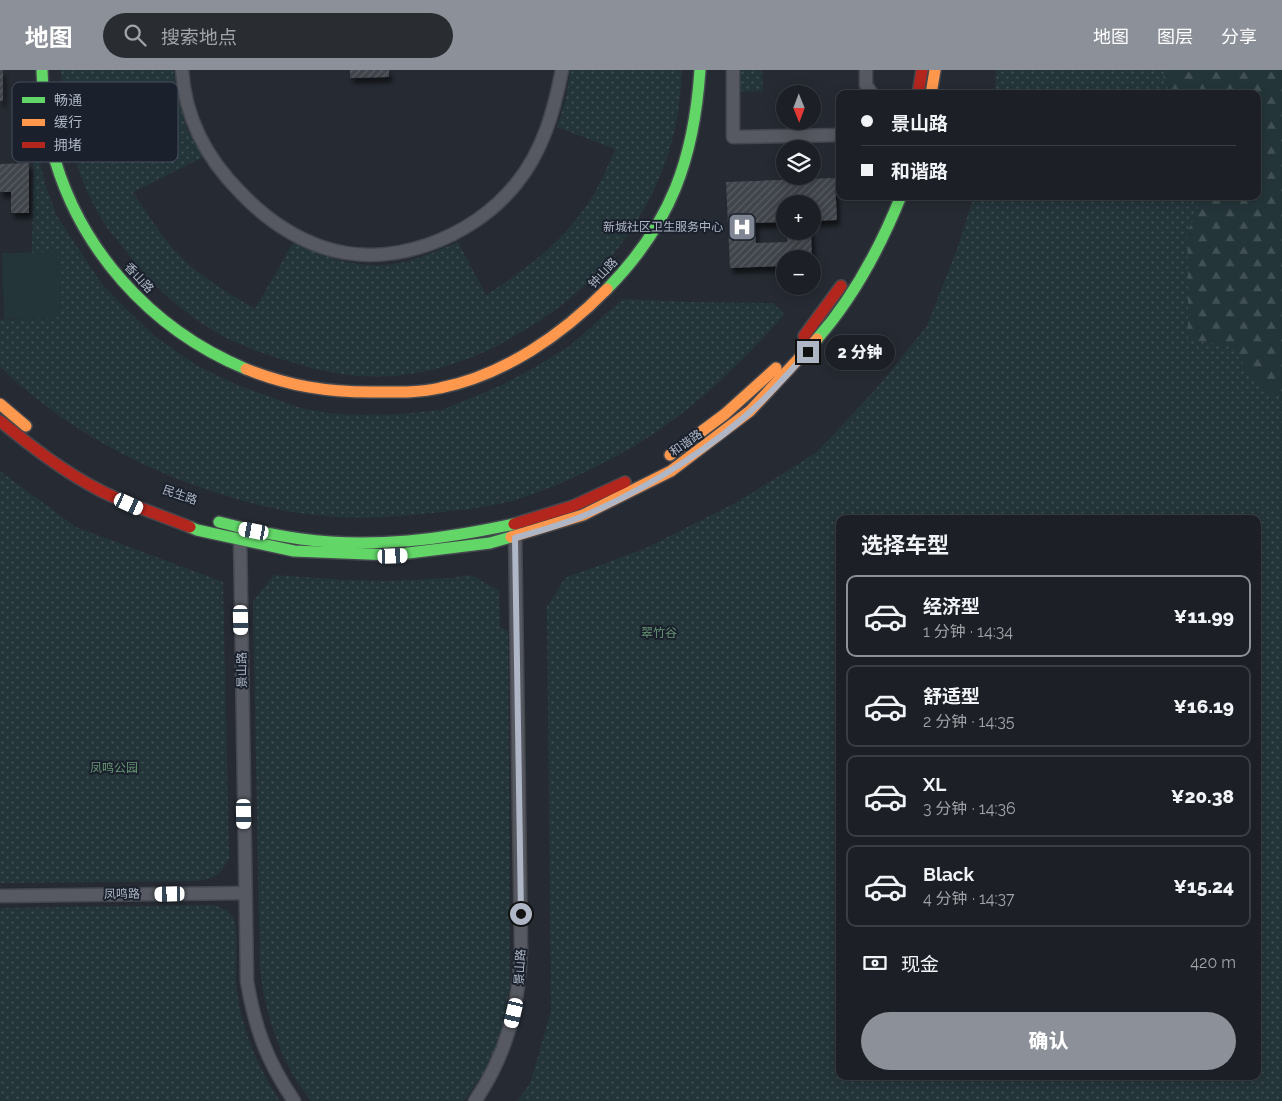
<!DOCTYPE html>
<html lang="zh">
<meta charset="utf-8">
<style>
:root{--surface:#1c2026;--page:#292d32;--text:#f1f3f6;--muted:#a0a3a7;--line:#3a3e43;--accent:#8c9099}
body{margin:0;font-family:Raleway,"Noto Sans SC",sans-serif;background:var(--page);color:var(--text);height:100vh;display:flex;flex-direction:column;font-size:19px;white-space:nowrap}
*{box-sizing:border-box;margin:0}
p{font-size:16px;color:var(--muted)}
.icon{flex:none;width:28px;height:28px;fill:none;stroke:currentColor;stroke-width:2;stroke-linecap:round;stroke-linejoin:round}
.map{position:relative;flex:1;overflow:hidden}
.sheet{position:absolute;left:836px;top:445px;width:425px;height:565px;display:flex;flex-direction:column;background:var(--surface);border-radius:10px;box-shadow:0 2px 12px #0003,0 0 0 1px var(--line)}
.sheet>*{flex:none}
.hud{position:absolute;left:836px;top:20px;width:425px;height:110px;border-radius:10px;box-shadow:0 2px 12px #0003,0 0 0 1px var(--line);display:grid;align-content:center;height:110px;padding:0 25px;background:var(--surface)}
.needle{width:32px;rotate:179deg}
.controls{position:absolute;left:776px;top:15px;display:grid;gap:10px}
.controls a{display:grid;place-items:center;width:45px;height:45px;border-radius:50%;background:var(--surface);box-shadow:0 2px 12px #0003,0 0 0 1px var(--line);font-size:25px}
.end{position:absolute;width:22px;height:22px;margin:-11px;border:6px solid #afb6c5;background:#111;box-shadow:0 0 0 2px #111}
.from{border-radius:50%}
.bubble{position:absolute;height:35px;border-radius:18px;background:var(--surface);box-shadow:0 2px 12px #0003,0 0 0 1px var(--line);font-size:16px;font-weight:800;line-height:35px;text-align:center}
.car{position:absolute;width:15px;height:30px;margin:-15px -8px;border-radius:6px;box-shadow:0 0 4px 1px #0007;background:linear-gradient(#fff 24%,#345 0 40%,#fff 0 76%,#345 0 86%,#fff 0)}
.hud b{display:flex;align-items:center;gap:18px;height:48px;font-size:19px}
.hud b+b{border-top:1px solid var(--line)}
.hud i{width:12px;height:12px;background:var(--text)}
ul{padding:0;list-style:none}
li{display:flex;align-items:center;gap:15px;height:82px;margin:0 10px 8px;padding:0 15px;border:2px solid var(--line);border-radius:10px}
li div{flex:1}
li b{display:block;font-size:19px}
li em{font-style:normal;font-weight:800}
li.on{border-color:var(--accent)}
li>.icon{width:45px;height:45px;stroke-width:1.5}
h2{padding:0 25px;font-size:22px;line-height:60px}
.pay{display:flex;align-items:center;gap:12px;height:55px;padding:0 25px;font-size:19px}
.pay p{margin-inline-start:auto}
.action{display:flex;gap:10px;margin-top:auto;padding:10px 25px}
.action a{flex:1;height:58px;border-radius:30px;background:var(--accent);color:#fff;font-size:20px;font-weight:800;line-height:58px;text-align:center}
header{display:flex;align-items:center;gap:30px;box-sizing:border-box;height:70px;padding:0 25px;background:var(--accent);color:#fff}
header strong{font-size:24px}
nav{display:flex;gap:28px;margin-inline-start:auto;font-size:18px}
.search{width:350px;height:45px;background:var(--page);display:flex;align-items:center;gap:12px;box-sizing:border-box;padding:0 18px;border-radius:28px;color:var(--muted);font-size:19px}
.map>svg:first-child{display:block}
.green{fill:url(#green-dots);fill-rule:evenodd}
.forest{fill:url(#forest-firs)}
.pitch{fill:#243539}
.building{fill:url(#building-hatch);filter:url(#shadow)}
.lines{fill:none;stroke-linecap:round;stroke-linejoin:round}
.street-casing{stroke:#44474e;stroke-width:15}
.fast-casing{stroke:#44474e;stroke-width:14}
.slow-casing{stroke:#44474e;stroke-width:14}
.jam-casing{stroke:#44474e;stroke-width:14}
.street{stroke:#565961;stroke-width:12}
.fast{stroke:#63d668;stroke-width:11}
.slow{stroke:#ff974d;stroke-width:11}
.jam{stroke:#b3261e;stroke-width:11}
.route{stroke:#afb6c5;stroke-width:6}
.labels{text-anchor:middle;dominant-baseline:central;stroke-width:4;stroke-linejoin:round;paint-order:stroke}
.poi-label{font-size:12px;fill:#afb6c5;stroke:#1a212d;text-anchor:end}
.street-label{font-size:12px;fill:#afb6c5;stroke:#1a212d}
.park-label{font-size:12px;fill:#679573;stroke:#1a212d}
.key{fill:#1a212d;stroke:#474e5b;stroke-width:1}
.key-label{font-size:14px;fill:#afb6c5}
</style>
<header>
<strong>地图</strong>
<div class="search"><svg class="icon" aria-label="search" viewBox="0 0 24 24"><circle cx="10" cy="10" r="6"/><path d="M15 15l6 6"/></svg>搜索地点</div>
<nav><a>地图</a><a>图层</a><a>分享</a></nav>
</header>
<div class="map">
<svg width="1282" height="1031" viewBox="0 0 1282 1031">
<defs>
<pattern id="green-dots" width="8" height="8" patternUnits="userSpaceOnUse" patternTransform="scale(1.25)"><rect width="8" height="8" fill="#243539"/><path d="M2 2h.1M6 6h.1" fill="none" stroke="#415054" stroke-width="1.8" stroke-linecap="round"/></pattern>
<pattern id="forest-firs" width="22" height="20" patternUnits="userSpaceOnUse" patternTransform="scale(1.25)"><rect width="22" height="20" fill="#243539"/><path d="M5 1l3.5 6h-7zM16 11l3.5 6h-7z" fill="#415054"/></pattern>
<pattern id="building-hatch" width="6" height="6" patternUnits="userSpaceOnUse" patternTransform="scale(1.25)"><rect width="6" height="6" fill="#40444b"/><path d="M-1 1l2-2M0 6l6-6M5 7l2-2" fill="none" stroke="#595d63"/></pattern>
<filter id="shadow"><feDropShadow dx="3" dy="5.5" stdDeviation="2.5" flood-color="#0009"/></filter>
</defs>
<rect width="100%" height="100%" fill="#262b33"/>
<g class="green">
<path d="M61,0h112l13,57 17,30 -70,35c16,24 31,49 52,69 21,19 46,34 70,48l38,-66c72,30 95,30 165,-1l28,53c35,-22 70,-48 95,-82 15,-19 25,-42 34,-64l-58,-22c7,-19 11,-37 13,-57h112c-1,18 -3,36 -6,53 -10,55 -44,116 -84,155 -20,21 -44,38 -69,53 -37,23 -77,39 -121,44 -39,5 -77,-2 -114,-14 -26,-8 -53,-17 -76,-31 -38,-24 -68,-53 -94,-89 -6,-7 -13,-15 -17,-23 -26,-44 -39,-98 -40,-148z"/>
<polygon points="737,0 762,0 763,21 738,22"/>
<path d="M996,0h286v1031h-765l13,-17 21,-73 -4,-404 18,-29 79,-29 97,-49 76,-48 59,-63 51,-63 32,-82 15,-48h284v-102h-263zM840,449h418v557h-418z"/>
<path d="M34,71l12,46 12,31 43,65 24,25 32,30 39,27 39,19 66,24 25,5 34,2 39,-1 43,-4 60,-25 33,-18 32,-19 56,-49 65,3 84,1 9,7 3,5c-45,50 -92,97 -150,131 -38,22 -80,42 -122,55 -26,7 -53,9 -79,12 -35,4 -72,6 -107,3 -33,-2 -65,-10 -96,-19 -86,-26 -165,-68 -230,-130v-47l60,-3 -2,-65 -26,1z"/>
<path d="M0,401l76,56 147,55 6,276c-9,17 -12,19 -31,23l-198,2z"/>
<path d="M274,505l72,5 44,1 62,-3 19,-3 28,16 1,36 8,4 2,352c-3,21 -5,45 -14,65 -8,19 -20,36 -32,53h-153c-30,-37 -46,-86 -51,-133l-7,-367z"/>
<path d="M214,835c7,3 15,5 19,12 6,13 2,50 3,66 4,41 20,83 44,118h-280v-193z"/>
</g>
<polygon class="forest" points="1165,0 1282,0 1282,327 1263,320 1230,276 1188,269 1188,195 1187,163 1198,141 1197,126 1258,126 1258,24 1170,24 1163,5"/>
<polygon class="pitch" points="58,182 60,247 4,249 2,183"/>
<g class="building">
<rect x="0" y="0" width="3" height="31"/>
<polygon points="350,0 389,0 389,7 350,8"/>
<polygon points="29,93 29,143 11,143 11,122 0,122 0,94"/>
<polygon points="835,108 837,150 812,151 812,134 785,134 785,152 755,153 756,173 787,172 787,161 811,161 812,189 785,189 785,196 730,198 726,112"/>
</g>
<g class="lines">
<defs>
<g id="street">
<path d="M182,0c3,48 25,89 59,123 22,23 50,43 81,54 68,23 149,-8 194,-63 27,-33 38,-73 46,-114"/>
<polyline points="733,0 733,67 840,65"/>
<polyline points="866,0 866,15 872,24"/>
<path d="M240,464l7,447c8,48 20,80 47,120"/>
<polyline points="0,826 245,823"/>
<path d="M475,1031c32,-47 44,-95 46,-151l-6,-422"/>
</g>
<g id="fast">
<path d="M42,0c1,25 3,51 9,75 25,102 99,184 195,224"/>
<path d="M607,219c64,-65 87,-130 93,-219"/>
<path d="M817,269c37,-42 63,-91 84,-143"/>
<path d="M219,452c27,7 54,13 82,17 72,10 143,0 213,-15"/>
<polyline points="190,457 197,460 294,481 392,485 490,473 511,467"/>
</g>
<g id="slow">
<polyline points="931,24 935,0"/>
<path d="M246,299c43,17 80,23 126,23 23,0 46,1 68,-4 64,-13 122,-53 167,-99"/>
<polyline points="0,334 26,356"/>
<polyline points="670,385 725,344 776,298"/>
<polyline points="511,467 583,445 671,401 750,341 817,269"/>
</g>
<g id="jam">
<polyline points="918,24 922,0"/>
<polyline points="804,266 841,216"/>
<path d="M0,351c32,26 64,51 101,70 28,14 59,24 89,36"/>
<polyline points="514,454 573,436 625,412"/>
</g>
</defs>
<use href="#street" class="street-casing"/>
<use href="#fast" class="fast-casing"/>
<use href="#slow" class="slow-casing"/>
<use href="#jam" class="jam-casing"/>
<use href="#street" class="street"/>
<use href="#fast" class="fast"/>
<use href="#slow" class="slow"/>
<use href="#jam" class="jam"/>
</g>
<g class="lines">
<path class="route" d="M521,844l-6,-376c27,-8 54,-15 80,-27 57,-26 120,-65 166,-109 16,-16 31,-33 47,-50"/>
</g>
<defs>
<symbol id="hospital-square" viewBox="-11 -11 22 22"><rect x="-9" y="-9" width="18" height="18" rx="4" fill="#7f8592" stroke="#1a212d"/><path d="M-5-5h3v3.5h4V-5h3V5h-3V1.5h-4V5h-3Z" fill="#fff"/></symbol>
</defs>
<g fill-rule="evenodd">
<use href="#hospital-square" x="726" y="141" width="32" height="32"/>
</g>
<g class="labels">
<g class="poi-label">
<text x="723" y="157">新城社区卫生服务中心</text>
</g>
<g class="street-label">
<text transform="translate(603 203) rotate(-47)">钟山路</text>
<text transform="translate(139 208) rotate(47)">香山路</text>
<text transform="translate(686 373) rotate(-35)">和谐路</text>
<text transform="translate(180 425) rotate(19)">民生路</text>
<text transform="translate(242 600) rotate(-91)">景山路</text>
<text transform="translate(122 824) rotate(-1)">凤鸣路</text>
<text transform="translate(520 897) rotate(-87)">景山路</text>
</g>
<g class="park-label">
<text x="659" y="563">翠竹谷</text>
<text x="114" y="698">凤鸣公园</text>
</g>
</g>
<rect x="12" y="12" width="166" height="80" rx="8" class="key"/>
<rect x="22" y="27" width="23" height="6" fill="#63d668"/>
<rect x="22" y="49" width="23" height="7" fill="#ff974d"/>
<rect x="22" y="72" width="23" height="6" fill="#b3261e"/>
<g class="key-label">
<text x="54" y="35">畅通</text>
<text x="54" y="57">缓行</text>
<text x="54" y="80">拥堵</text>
</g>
</svg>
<div class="controls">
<a><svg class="needle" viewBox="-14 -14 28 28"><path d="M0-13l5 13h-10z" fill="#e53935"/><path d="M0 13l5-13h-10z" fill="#a0a3a7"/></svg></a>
<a><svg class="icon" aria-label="layers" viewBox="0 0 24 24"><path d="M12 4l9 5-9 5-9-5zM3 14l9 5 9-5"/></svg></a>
<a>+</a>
<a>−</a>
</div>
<i class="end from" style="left:521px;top:844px"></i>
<i class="end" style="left:808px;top:282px"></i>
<div class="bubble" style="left:825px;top:265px;width:70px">2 分钟</div>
<i class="car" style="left:129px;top:434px;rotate:115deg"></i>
<i class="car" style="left:254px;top:461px;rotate:280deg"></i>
<i class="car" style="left:393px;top:486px;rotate:88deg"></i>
<i class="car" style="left:241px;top:550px;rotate:179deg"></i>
<i class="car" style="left:244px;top:744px;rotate:179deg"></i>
<i class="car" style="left:170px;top:824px;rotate:269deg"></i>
<i class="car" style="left:514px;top:943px;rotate:193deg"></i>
<div class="hud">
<b><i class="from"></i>景山路</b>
<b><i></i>和谐路</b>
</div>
<section class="sheet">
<h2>选择车型</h2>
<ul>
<li class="on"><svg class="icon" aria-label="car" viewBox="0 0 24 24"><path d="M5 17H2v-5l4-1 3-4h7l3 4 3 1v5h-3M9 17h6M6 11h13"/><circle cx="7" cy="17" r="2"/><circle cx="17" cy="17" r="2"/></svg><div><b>经济型</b><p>1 分钟 · 14:34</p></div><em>¥11.99</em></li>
<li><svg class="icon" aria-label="car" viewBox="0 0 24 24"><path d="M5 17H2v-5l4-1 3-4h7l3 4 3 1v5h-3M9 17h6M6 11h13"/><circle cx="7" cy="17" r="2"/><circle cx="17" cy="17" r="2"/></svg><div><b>舒适型</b><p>2 分钟 · 14:35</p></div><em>¥16.19</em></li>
<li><svg class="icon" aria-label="car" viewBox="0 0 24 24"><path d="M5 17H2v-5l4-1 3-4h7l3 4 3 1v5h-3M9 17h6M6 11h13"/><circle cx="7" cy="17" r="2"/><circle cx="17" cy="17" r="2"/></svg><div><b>XL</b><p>3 分钟 · 14:36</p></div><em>¥20.38</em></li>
<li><svg class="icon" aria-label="car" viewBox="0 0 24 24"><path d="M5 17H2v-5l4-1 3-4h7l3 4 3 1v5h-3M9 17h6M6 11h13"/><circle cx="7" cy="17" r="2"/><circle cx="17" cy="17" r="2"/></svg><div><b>Black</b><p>4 分钟 · 14:37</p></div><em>¥15.24</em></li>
</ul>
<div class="pay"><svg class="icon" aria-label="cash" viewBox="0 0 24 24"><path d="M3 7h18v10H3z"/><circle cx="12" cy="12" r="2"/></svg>现金<p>420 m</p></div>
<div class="action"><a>确认</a></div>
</section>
</div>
